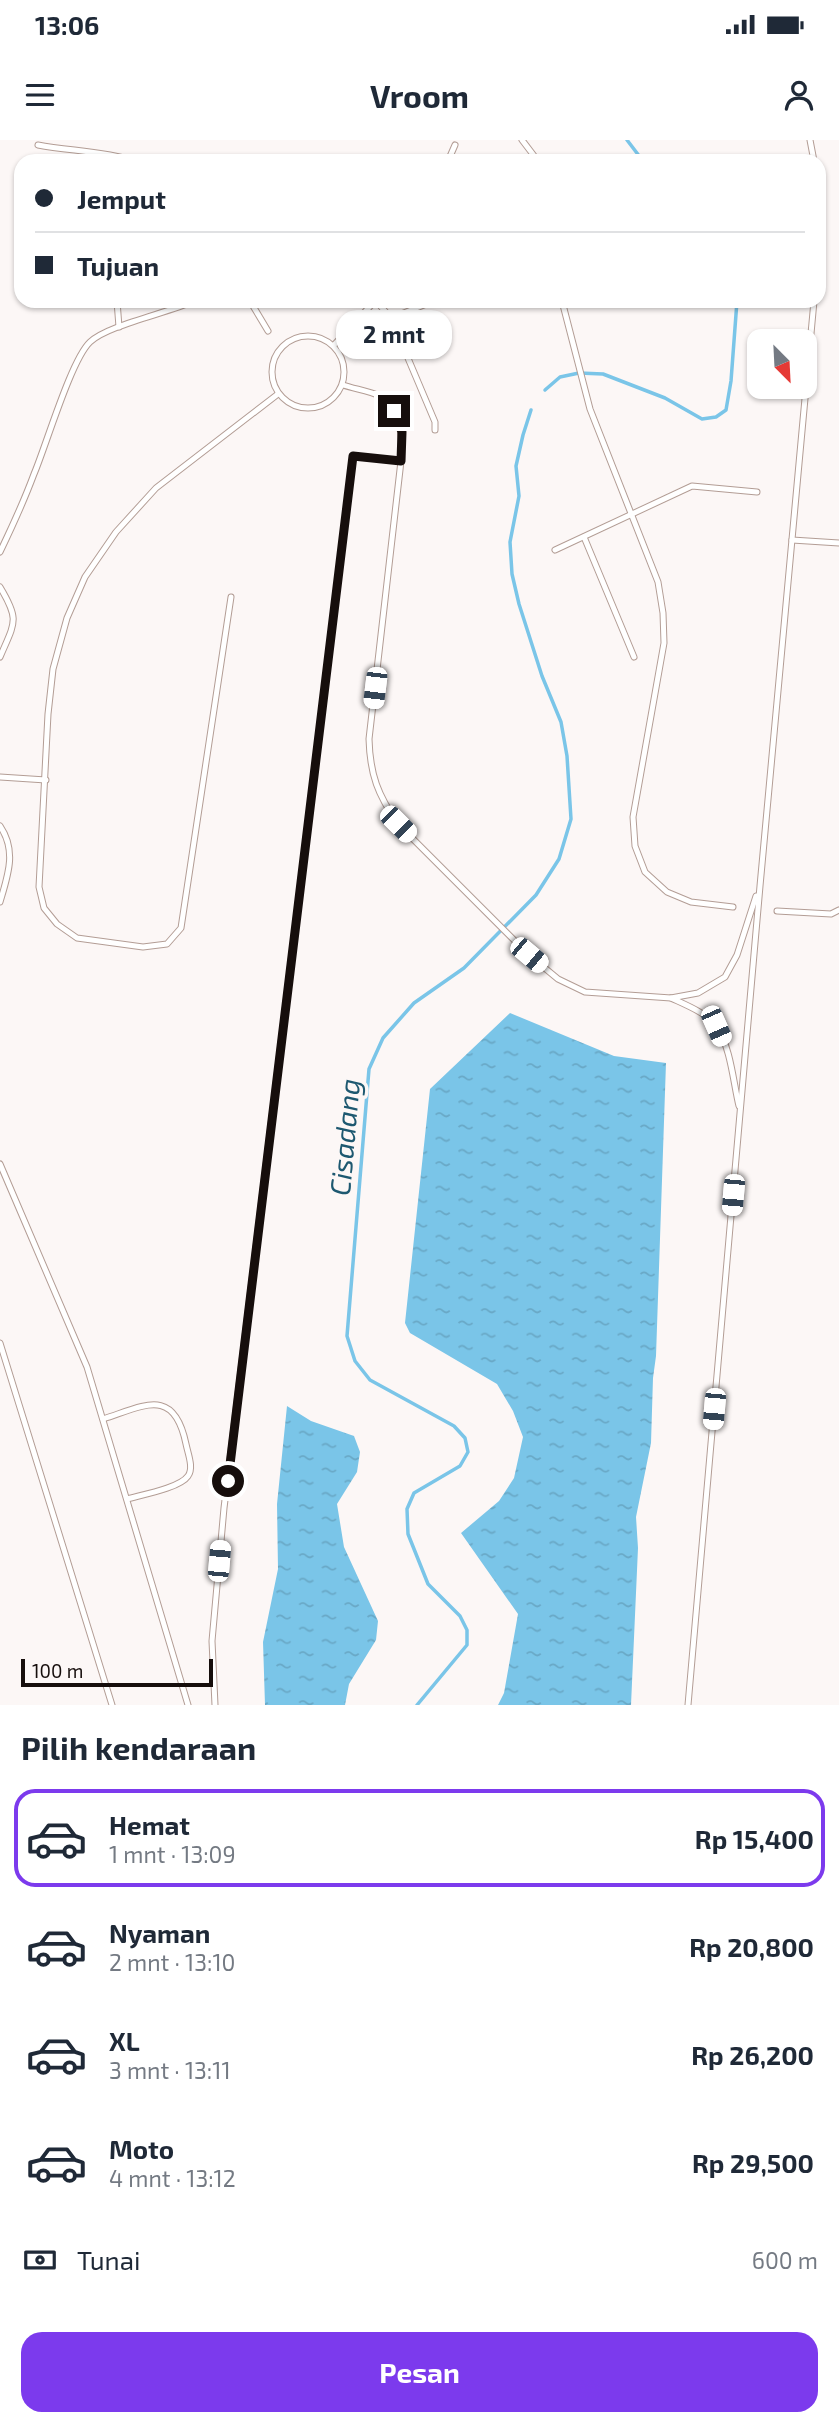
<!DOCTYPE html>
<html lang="id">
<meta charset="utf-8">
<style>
:root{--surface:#fff;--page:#f6f6f7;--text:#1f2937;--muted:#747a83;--line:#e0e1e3;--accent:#7c3aed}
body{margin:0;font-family:"Exo 2",sans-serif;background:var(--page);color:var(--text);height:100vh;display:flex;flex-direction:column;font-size:26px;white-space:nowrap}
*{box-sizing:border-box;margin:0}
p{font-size:23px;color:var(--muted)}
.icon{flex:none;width:38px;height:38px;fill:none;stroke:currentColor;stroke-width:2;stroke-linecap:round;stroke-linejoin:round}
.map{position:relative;height:1565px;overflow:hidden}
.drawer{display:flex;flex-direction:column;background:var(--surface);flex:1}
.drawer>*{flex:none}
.top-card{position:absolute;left:14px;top:14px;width:812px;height:154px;border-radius:21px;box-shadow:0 2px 5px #0004;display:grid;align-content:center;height:154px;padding:0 21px;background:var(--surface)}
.needle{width:46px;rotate:156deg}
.controls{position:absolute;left:747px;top:189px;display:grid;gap:14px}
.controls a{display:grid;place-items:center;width:70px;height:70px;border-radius:14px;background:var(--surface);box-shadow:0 2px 5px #0004;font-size:35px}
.scale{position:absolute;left:21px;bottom:18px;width:192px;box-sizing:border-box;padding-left:7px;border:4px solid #160e0c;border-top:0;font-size:19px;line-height:24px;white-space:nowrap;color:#160e0c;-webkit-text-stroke:5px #fcf7f6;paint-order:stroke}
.end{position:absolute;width:32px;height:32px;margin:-16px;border:9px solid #160e0c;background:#fff;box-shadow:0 0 0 4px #fff}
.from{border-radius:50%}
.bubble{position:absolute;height:49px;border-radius:21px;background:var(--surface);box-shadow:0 2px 5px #0004;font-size:23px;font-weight:700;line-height:49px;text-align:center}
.car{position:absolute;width:21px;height:42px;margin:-21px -10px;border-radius:9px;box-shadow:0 0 5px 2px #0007;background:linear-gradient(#fff 24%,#345 0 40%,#fff 0 76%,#345 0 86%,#fff 0)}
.top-card b{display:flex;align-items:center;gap:24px;height:66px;font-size:26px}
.top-card b+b{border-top:2px solid var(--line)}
.top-card i{width:18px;height:18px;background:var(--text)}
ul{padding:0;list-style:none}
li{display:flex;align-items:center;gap:21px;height:98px;margin:0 14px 10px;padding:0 7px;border:4px solid transparent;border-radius:21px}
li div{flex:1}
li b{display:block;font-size:26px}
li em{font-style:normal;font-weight:700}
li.current{border-color:var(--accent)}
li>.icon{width:63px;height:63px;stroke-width:1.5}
h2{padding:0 21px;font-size:32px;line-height:84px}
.pay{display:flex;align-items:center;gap:18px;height:77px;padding:0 21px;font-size:26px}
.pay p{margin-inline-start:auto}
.button{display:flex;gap:14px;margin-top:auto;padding:14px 21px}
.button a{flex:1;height:80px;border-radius:21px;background:var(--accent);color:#fff;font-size:28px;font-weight:700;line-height:80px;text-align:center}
.status{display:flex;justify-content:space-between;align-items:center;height:49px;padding:0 35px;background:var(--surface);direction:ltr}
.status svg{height:19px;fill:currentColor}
header{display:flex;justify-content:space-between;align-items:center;height:91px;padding:0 21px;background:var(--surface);font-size:32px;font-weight:700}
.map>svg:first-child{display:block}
.water{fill:url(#water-ripples)}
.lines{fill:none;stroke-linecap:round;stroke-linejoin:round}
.stream{stroke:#7ac5e8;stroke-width:3.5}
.lane-casing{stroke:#b39d95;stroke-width:7}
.lane{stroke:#fff;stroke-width:5}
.route{stroke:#160e0c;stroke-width:9}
.labels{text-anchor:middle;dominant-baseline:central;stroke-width:7;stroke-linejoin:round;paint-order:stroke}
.water-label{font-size:28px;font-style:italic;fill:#1d5870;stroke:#fcf7f6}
</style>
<div class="status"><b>13:06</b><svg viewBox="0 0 49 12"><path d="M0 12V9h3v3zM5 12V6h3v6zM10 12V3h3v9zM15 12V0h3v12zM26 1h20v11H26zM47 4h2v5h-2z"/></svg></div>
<header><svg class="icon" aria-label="menu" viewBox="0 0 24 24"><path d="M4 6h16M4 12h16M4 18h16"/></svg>Vroom<svg class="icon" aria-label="person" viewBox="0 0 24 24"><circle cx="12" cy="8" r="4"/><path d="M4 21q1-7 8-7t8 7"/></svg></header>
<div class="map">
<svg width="839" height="1565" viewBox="0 0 839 1565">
<defs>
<pattern id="water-ripples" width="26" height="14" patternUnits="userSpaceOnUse" patternTransform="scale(1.75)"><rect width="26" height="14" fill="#7ac5e8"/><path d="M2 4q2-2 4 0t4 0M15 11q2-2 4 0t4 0" fill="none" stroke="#69a8c6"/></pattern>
</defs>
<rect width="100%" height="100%" fill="#fcf7f6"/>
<g class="water">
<polygon points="510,873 614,916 666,923 656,1216 653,1238 651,1303 636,1377 638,1408 631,1565 498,1565 504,1553 518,1474 461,1393 499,1361 514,1338 523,1297 513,1271 497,1244 410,1193 405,1183 430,949"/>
<polygon points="287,1266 311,1281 354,1296 360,1312 357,1332 337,1364 344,1407 378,1481 376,1500 349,1544 345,1565 265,1565 263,1502 278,1429 277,1364"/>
</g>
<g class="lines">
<g class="stream">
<polyline points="627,0 643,21"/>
<polyline points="545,250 560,237 579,233 603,234 665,258 702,279 716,277 726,270 731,241 737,161"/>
<polyline points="417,1565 467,1505 467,1490 460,1476 428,1444 408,1394 407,1369 414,1353 460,1326 468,1312 465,1298 454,1286 370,1240 355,1221 347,1196 369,929 383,898 414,863 464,828 536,755 559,719 571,679 567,616 561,582 542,536 519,464 512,434 510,402 519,356 516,326 523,295 531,270"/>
</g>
<defs>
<g id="lane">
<polyline points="522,0 538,21"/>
<polyline points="810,0 814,21"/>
<path d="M38,5c32,6 65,6 97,16"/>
<polyline points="448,21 455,5"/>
<polyline points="117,161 119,187"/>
<polyline points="250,161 268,191"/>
<polyline points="376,161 391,178 435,282 435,290"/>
<polyline points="562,161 590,269 658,442 663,473 664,503 633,677 635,706 645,732 667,752 691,762 733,767"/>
<polyline points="391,178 434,161"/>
<circle cx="308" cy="232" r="36"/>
<polyline points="334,205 375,161"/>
<path d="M343,245c12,4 26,6 37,11 23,12 22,43 21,65l-32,278c1,36 9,56 29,85l131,131 29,24 27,13 86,6 27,-5 27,-16 12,-22 19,-59"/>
<polyline points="584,397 634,517"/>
<polyline points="792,400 839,403"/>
<polyline points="555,410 692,346 757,352"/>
<path d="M0,412c12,-25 24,-51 34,-78 12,-28 37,-114 56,-132 18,-17 78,-29 104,-41"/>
<path d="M0,447c20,33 15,35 0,70"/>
<polyline points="231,457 181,788 167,804 143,807 77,798 57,784 44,768 39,747 48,574 53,529 67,478 85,437 116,392 156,348 278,254"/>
<polyline points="0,637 46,640"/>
<path d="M0,686c17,25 8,49 0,76"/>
<polyline points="777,771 831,774 839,770"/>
<path d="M671,858c15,7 36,15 46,29 14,22 16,54 22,79"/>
<polyline points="0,1024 87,1227 188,1565"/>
<polyline points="0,1203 112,1565"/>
<path d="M103,1279c41,-13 71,-33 83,25 2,10 8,24 2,32 -8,12 -47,19 -61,23"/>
<polyline points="215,1565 212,1501 224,1368 353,316 401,321"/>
<polyline points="688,1565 760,746 814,161"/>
</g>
</defs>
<use href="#lane" class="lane-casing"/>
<use href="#lane" class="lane"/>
</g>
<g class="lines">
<polyline class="route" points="228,1341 353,316 401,321 402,292 394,271"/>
</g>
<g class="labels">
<g class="water-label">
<text transform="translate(344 997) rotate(-85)">Cisadang</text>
</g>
</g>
</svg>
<div class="controls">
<a><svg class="needle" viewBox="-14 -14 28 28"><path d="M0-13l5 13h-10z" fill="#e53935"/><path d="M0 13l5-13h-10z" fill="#747a83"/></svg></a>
</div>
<div class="scale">100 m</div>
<i class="end from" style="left:228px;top:1341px"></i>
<i class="end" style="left:394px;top:271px"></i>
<div class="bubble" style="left:336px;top:170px;width:116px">2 mnt</div>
<i class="car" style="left:375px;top:548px;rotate:187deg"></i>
<i class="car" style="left:398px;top:684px;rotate:135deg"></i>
<i class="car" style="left:529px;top:815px;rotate:130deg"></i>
<i class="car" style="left:716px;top:886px;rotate:156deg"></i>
<i class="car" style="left:733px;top:1055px;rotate:185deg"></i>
<i class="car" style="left:714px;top:1269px;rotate:185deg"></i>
<i class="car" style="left:219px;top:1421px;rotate:5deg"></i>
<div class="top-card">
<b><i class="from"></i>Jemput</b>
<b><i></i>Tujuan</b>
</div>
</div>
<section class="drawer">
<h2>Pilih kendaraan</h2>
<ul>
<li class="current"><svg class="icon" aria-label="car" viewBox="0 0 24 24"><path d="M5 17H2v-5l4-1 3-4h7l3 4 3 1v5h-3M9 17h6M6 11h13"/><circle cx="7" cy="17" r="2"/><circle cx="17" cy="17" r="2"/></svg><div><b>Hemat</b><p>1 mnt · 13:09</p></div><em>Rp 15,400</em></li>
<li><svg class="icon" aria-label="car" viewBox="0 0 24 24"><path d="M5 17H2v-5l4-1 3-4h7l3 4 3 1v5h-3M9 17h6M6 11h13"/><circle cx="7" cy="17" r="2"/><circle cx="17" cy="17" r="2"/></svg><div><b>Nyaman</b><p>2 mnt · 13:10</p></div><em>Rp 20,800</em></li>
<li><svg class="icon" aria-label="car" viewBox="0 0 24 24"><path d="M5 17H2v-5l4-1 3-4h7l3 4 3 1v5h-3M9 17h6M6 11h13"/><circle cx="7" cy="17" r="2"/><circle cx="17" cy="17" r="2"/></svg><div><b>XL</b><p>3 mnt · 13:11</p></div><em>Rp 26,200</em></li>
<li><svg class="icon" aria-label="car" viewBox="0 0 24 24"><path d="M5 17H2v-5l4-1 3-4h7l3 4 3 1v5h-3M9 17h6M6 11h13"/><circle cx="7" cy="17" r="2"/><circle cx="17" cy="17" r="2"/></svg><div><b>Moto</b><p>4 mnt · 13:12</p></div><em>Rp 29,500</em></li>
</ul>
<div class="pay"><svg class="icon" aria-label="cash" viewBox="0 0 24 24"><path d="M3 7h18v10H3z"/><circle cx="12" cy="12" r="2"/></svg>Tunai<p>600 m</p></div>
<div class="button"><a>Pesan</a></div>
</section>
